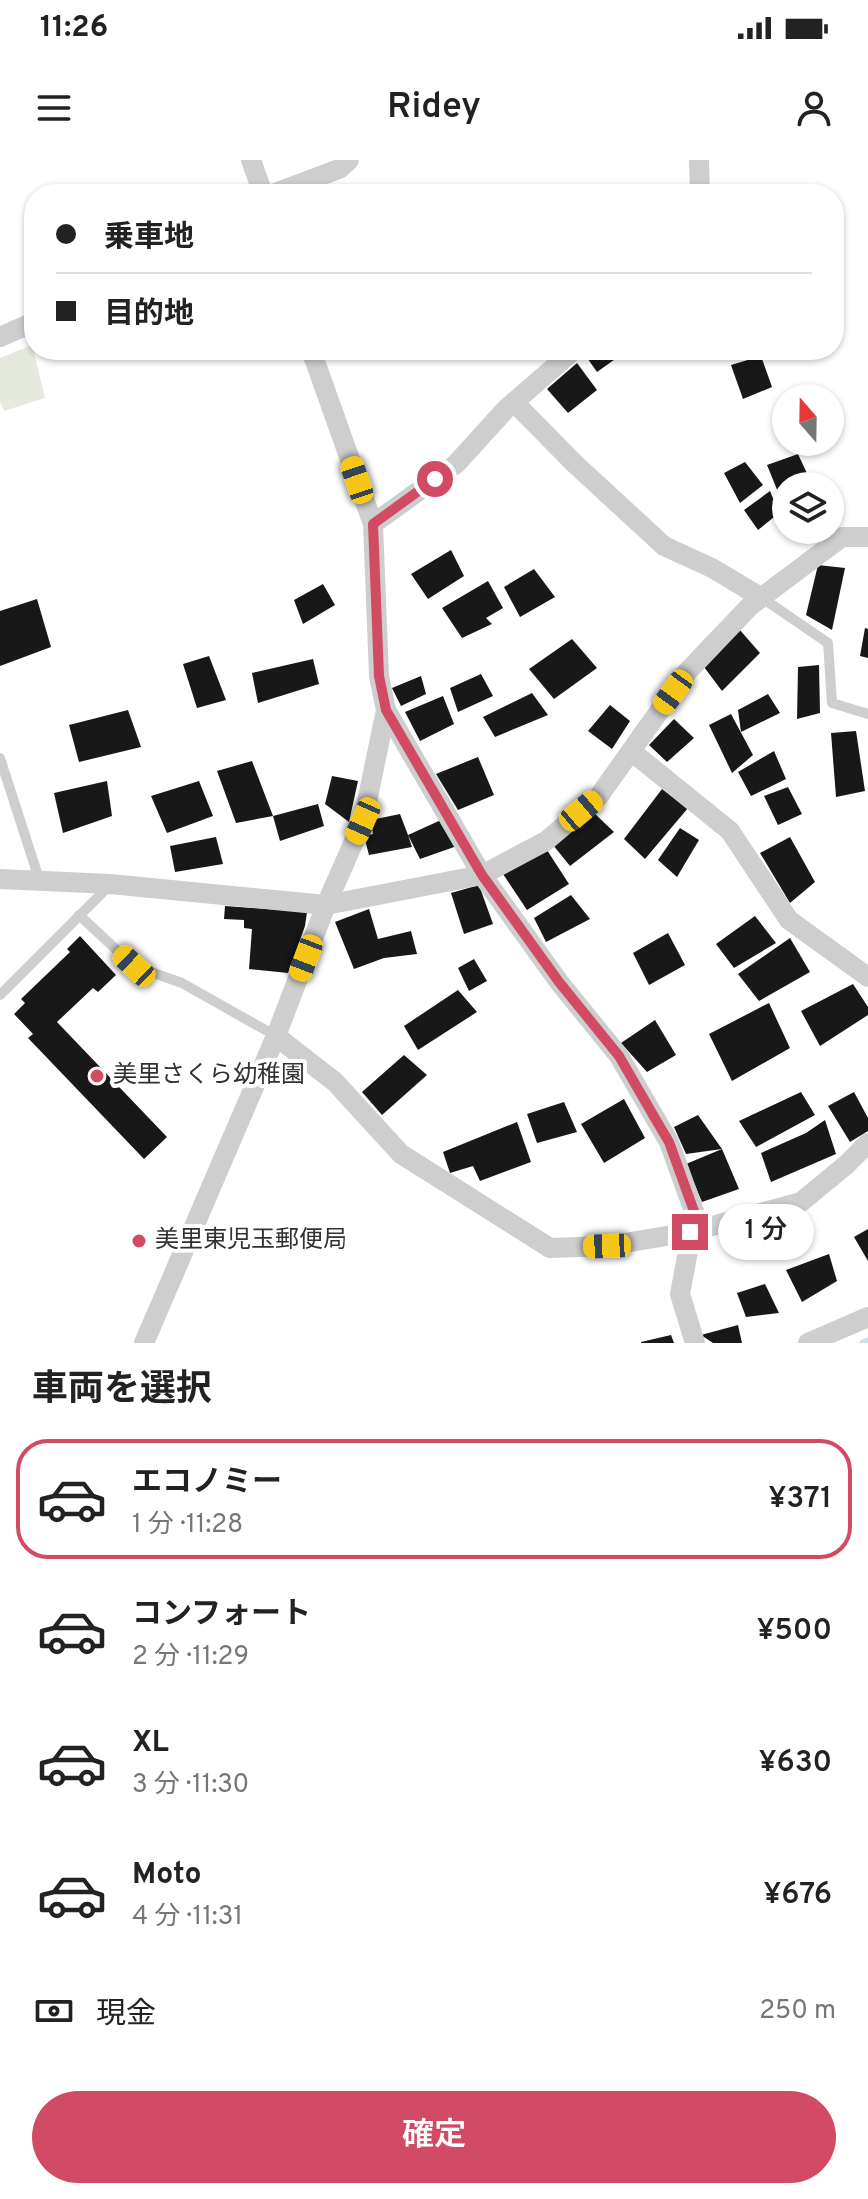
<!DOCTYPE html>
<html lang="ja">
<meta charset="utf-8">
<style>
:root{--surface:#fff;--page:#f2f2f2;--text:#222;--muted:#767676;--line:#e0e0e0;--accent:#d14b65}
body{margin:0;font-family:Overpass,"Noto Sans JP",sans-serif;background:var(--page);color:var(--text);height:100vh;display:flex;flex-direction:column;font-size:30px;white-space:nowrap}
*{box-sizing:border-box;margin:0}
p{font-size:26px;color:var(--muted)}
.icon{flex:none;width:44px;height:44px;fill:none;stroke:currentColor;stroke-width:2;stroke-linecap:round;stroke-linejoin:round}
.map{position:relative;height:1183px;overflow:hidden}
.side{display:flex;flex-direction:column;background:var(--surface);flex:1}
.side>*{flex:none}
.top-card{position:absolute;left:24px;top:24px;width:820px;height:176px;border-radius:32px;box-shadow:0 2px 6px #0004;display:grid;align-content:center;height:176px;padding:0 32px;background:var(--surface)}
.needle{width:52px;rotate:340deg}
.fabs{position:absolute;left:772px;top:224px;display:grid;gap:16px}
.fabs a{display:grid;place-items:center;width:72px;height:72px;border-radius:50%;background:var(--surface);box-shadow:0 2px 6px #0004;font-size:40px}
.end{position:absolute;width:36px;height:36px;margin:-18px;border:10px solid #d14b65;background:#fff;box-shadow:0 0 0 4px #fff}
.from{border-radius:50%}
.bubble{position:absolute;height:56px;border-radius:28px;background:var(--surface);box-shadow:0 2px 6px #0004;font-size:26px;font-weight:600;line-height:56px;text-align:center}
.car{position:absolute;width:24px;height:48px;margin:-24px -12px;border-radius:10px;box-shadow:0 0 6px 2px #0007;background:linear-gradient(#f5c518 24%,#345 0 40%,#f5c518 0 76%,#345 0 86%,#f5c518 0)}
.top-card b{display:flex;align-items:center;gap:28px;height:76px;font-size:30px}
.top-card b+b{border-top:2px solid var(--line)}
.top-card i{width:20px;height:20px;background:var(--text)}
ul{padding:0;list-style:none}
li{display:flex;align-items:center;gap:24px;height:120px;margin:0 16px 12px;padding:0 16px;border:4px solid transparent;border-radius:32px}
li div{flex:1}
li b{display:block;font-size:30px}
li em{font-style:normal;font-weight:600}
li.on{border-color:var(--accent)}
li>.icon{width:72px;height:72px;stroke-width:1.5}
h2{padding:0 32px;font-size:36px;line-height:96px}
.pay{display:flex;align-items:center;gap:20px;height:88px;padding:0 32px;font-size:30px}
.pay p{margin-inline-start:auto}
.primary-button{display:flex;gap:16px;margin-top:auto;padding:16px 32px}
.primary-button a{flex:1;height:92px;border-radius:48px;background:var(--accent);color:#fff;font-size:32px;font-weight:600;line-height:92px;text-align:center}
.status{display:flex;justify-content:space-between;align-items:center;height:56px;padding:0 40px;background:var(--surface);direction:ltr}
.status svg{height:22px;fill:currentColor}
header{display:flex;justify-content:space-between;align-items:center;height:104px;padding:0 32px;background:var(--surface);font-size:36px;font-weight:600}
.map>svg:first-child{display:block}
.green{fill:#e5e9de}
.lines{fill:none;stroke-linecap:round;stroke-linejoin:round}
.stream{stroke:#cde0e7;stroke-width:7}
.building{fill:#181818}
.lane{stroke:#cecece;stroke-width:10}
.street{stroke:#cecece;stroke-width:20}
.route{stroke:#d14b65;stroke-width:10}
.poi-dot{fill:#d14b65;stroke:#fff;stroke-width:3}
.labels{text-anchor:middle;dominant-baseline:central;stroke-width:8;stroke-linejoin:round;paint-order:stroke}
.poi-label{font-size:24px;fill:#313131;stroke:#fff;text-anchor:start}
</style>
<div class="status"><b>11:26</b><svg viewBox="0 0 49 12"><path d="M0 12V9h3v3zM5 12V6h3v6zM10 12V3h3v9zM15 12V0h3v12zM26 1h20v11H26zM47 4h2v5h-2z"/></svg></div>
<header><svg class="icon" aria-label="menu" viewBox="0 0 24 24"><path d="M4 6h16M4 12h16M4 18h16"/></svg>Ridey<svg class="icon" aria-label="person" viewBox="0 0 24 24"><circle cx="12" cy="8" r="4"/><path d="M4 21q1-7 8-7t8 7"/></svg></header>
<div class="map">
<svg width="868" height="1183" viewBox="0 0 868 1183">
<rect width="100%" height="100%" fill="#fff"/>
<polygon class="green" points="32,185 45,238 4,251 0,241 0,198"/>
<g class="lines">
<polyline class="stream" points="863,1183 868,1181"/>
</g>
<g class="building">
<polygon points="586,190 628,190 597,212 583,192"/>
<polygon points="761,196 772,227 743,239 731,205"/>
<polygon points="577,203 597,230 568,253 547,229"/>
<polygon points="798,294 811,322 786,326 786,330 778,332 767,305"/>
<polygon points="745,302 763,325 740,343 724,313"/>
<polygon points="770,331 779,353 758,370 744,350"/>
<polygon points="451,390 464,416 428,439 411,414"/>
<polygon points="818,405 845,408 832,470 806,455"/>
<polygon points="534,409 555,437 520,457 504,427"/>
<polygon points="488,421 503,448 486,458 492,464 462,478 442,448"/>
<polygon points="323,424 335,445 303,464 294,440"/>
<polygon points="37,439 51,487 0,506 0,451"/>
<polygon points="865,468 868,469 868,498 860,496"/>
<polygon points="739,469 760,493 722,531 704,507"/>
<polygon points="572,479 597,508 554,539 529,509"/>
<polygon points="209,496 226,540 197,548 183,504"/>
<polygon points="313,499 319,524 258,543 252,513"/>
<polygon points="819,505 820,553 797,559 798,507"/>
<polygon points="481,514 493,536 458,552 450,528"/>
<polygon points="421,516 426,534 401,546 392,528"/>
<polygon points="532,533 548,555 495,577 483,557"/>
<polygon points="768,534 780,553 741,572 738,550"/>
<polygon points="443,536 454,564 420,581 405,552"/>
<polygon points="610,545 630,561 612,589 588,571"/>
<polygon points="128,550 141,587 79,602 69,565"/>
<polygon points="731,554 753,595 732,613 709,565"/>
<polygon points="674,559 694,578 667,602 649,585"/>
<polygon points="856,571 865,631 836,637 831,573"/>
<polygon points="774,591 786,619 751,636 738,612"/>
<polygon points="478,597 494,635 458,650 436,614"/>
<polygon points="252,601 273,656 236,663 217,611"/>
<polygon points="332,616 358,621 349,662 325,644"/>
<polygon points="107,621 112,656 63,673 54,633"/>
<polygon points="199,621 213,656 167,673 151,636"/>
<polygon points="788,627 802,654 778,665 764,636"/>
<polygon points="662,629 688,648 645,699 624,679"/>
<polygon points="318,644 324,666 280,681 273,656"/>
<polygon points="592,651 614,672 570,706 553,685"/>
<polygon points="400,654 408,675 441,660 457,686 420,699 408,675 412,687 369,695 364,676 373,674 371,660"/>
<polygon points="680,668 699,680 677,717 658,700"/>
<polygon points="216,677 223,704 175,712 170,686"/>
<polygon points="790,677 815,722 790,743 760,693"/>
<polygon points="545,687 569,724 527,750 503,714"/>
<polygon points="479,725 493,764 464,774 451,733"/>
<polygon points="571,735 590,759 546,782 534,758"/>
<polygon points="225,746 307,752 305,766 288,813 249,809 252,769 244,768 244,760 224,759"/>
<polygon points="369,749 378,779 411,771 417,794 384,798 354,809 335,762"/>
<polygon points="755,756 776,783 734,808 716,784"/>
<polygon points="668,773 685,805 649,825 633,793"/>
<polygon points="80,776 116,815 98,832 93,828 57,862 167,977 144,999 28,878 33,874 14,854 25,843 21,839 70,792 67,789"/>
<polygon points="790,778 810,812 759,841 738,814"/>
<polygon points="474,799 487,821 469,831 458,808"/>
<polygon points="853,824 868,847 868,855 820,886 801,851"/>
<polygon points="458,830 477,852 418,890 404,866"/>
<polygon points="769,843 790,888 732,921 709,874"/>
<polygon points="655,860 676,895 647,912 621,883"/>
<polygon points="404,895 427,915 382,955 362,932"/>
<polygon points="801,932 815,955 756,987 739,961"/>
<polygon points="854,932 868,958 868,971 850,982 828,946"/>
<polygon points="624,939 645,978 604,1003 581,964"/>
<polygon points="564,942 577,972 537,983 527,954"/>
<polygon points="698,955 722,989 739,1029 702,1042 686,1004 722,989 686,994 674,967"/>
<polygon points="825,960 836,994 771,1022 761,993 806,973"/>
<polygon points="517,962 531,1002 480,1021 473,1006 450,1013 443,992"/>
<polygon points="868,1069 868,1101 854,1077"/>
<polygon points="829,1094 837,1121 802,1142 786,1110"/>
<polygon points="765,1124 779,1153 746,1157 737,1133"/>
<polygon points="738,1165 742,1183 713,1183 701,1175"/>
<polygon points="671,1175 674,1183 641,1183 641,1182"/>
</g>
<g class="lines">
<g class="lane">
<polyline points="762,438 828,483 832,543 868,554"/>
<polyline points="0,598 40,722"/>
<polyline points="79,755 134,806 182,823 276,876"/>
<polyline points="0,835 109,726"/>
</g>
<g class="street">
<polyline points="251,0 263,34"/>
<polyline points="699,0 700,34"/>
<polyline points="272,34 339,9 349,0"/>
<polyline points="0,177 34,162"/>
<polyline points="514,242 575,304 664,386 712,408 762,438"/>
<polyline points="373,364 456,304 506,249 574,190"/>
<polyline points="386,550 482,715 559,822 619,896 669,982 695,1054 680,1134 695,1183"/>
<polyline points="631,591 730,671 789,760 868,817"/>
<polyline points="0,719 110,724 326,745 482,715 546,681 599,636 687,512 750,446 842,377 868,377"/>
<polyline points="276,876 335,922 401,994 550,1088 607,1086 690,1072 801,1042 846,1005 868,983"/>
<polyline points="144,1183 276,876 326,745 363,661 386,550 379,516 373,364 311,190"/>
<polyline points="808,1183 868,1157"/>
</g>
</g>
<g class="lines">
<polyline class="route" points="435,319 373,364 379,516 386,550 482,715 559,822 619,896 656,960 669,982 695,1054 690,1072"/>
</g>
<g class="poi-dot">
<circle cx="97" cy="916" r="8"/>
<circle cx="139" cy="1081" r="8"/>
</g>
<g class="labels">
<g class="poi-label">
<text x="113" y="916">美里さくら幼稚園</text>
<text x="155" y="1081">美里東児玉郵便局</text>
</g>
</g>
</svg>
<div class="fabs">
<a><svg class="needle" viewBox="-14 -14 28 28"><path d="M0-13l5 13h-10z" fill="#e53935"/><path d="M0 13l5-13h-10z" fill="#767676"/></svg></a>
<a><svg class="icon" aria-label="layers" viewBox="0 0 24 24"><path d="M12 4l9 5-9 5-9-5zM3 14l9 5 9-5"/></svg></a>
</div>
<i class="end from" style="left:435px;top:319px"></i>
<i class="end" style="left:690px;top:1072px"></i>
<div class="bubble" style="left:718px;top:1044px;width:96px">1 分</div>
<i class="car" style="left:357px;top:320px;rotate:341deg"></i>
<i class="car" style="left:673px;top:532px;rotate:216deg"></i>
<i class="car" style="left:581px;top:651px;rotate:50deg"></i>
<i class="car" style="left:363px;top:661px;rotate:204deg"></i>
<i class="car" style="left:306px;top:798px;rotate:201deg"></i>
<i class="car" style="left:134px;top:806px;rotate:313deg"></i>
<i class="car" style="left:607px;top:1086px;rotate:268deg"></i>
<div class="top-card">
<b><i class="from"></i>乗車地</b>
<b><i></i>目的地</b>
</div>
</div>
<section class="side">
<h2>車両を選択</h2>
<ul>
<li class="on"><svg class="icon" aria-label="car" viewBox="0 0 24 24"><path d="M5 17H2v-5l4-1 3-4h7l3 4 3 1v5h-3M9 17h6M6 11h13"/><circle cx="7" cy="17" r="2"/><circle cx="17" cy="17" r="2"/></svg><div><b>エコノミー</b><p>1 分 · 11:28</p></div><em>¥371</em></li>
<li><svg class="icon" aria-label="car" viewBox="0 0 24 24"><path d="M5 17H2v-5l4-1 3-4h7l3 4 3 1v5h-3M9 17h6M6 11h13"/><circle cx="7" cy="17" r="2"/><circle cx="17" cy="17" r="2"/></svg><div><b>コンフォート</b><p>2 分 · 11:29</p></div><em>¥500</em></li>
<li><svg class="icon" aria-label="car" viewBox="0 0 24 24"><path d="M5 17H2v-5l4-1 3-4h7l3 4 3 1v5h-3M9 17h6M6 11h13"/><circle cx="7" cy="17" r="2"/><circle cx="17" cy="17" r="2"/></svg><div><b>XL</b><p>3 分 · 11:30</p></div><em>¥630</em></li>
<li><svg class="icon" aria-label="car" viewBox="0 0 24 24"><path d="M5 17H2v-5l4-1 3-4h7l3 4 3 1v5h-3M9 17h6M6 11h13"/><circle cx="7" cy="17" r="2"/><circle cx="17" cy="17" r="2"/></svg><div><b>Moto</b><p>4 分 · 11:31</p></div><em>¥676</em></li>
</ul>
<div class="pay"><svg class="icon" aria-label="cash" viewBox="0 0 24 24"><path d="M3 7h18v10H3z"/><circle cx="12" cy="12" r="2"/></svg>現金<p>250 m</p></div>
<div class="primary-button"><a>確定</a></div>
</section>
